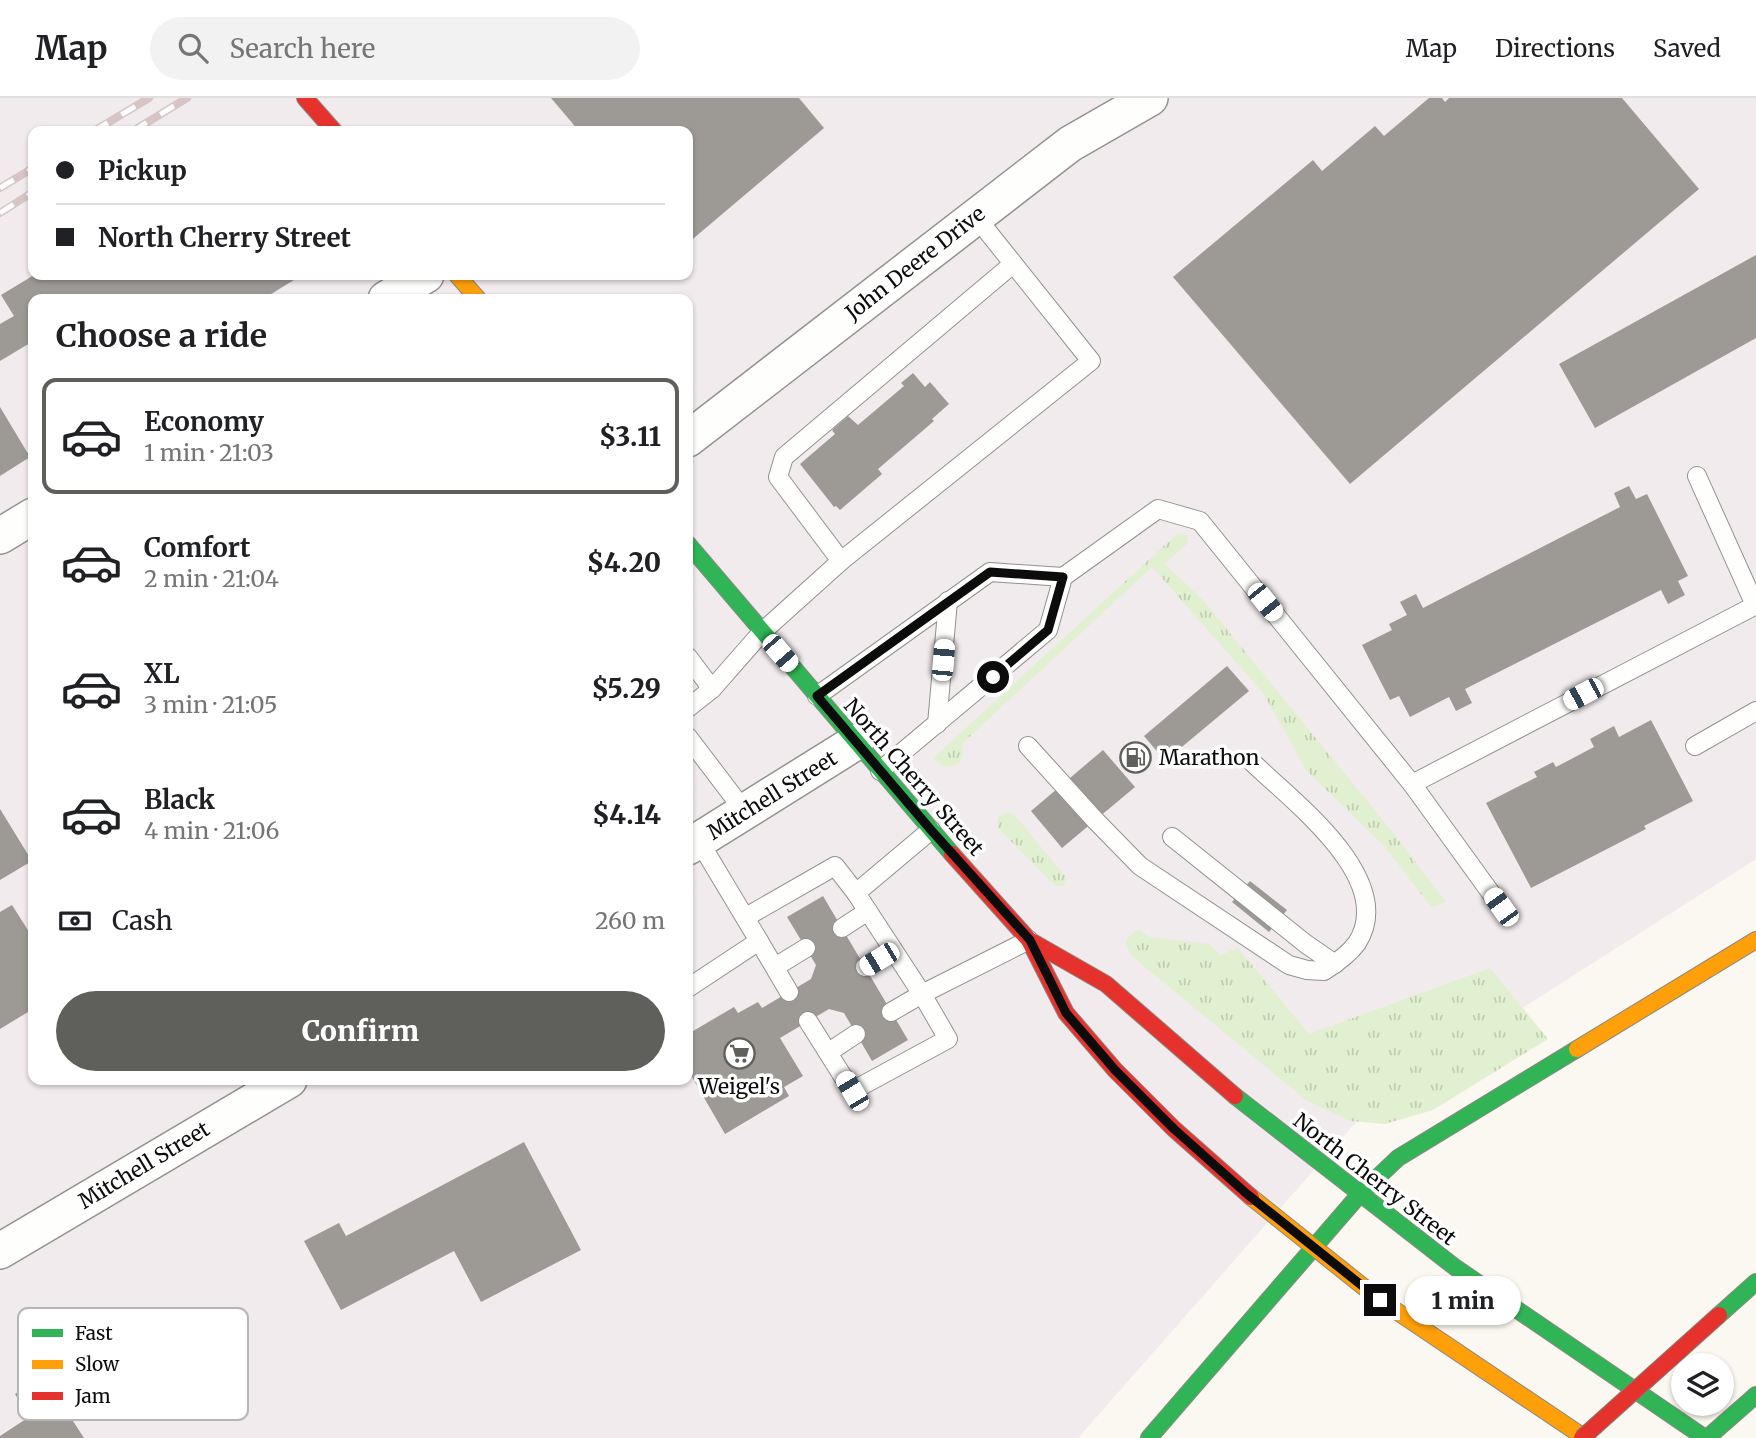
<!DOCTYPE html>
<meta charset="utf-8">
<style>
:root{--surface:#fff;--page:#f2f2f2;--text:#202124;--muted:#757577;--line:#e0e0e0;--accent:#5f5f5c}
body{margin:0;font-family:Merriweather,serif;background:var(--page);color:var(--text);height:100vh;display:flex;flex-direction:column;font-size:26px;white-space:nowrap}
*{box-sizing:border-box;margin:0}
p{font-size:23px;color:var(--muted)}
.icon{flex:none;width:38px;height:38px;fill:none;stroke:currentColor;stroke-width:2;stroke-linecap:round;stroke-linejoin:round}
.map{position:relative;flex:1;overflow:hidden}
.sheet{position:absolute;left:28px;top:196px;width:665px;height:791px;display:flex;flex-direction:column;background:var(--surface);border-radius:14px;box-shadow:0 2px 5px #0004}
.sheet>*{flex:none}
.guide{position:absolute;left:28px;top:28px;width:665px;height:154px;border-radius:14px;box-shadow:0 2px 5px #0004;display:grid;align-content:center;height:154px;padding:0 28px;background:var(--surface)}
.fabs{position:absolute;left:1671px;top:1255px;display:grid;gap:14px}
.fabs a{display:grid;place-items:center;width:63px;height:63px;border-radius:50%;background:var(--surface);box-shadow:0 2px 5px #0004;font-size:35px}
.end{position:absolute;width:32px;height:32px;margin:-16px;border:9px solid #0c0c0c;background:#fff;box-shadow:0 0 0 4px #fff}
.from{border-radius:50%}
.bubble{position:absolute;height:49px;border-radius:24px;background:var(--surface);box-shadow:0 2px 5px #0004;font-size:23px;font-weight:800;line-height:49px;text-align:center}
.car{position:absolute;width:21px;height:42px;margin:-21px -10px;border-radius:9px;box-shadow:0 0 5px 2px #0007;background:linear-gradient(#fff 24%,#345 0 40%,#fff 0 76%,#345 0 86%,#fff 0)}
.guide b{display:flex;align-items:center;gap:24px;height:66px;font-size:26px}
.guide b+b{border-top:2px solid var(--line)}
.guide i{width:18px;height:18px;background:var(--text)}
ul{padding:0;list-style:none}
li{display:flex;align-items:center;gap:21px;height:116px;margin:0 14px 10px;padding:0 14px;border:4px solid transparent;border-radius:14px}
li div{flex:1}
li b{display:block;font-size:26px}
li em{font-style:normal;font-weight:800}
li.selected{border-color:var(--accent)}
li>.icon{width:63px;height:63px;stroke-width:1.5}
h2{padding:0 28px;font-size:32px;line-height:84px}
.pay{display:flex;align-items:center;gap:18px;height:77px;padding:0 28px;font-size:26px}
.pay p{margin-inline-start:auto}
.primary-button{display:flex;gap:14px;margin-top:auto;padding:14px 28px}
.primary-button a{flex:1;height:80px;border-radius:42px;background:var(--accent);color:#fff;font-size:28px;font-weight:800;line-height:80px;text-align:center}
header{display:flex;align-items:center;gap:42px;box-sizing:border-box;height:98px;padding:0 35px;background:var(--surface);border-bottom:2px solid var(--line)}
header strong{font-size:33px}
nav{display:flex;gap:38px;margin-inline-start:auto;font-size:24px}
.search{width:490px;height:63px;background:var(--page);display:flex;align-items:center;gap:18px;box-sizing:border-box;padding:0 24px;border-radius:38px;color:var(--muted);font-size:26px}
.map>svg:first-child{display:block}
.industrial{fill:#f2ebed;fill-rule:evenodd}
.grass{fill:url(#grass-tufts)}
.building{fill:#9d9a96}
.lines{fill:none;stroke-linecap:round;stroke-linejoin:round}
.lane-casing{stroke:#93928f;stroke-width:20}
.street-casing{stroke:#93928f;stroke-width:38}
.fast-casing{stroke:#8a8985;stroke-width:18}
.slow-casing{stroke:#8a8985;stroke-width:18}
.jam-casing{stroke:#8a8985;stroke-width:18}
.lane{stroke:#fefefd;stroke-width:18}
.street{stroke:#fefefd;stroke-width:35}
.fast{stroke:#30b455;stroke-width:16}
.slow{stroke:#ff9f0a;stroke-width:16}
.jam{stroke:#e5322d;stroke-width:16}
.rail-casing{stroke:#d6c5c4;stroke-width:8}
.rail{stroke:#fff;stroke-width:5;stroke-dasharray:16;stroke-linecap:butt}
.jam-bridge-casing{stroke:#80807c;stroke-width:18;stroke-linecap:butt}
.jam-bridge{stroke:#e5322d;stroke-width:16}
.route{stroke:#0c0c0c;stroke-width:9}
.labels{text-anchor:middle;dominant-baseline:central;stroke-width:7;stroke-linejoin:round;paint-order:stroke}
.street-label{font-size:21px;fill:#0c0c0c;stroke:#fff}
.poi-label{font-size:21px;fill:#0c0c0c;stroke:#fff;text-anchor:start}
.key{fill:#fff;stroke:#b6b6b6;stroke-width:2}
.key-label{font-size:19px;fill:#0c0c0c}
</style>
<header>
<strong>Map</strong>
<div class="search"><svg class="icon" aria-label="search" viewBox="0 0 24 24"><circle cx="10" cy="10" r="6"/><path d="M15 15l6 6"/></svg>Search here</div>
<nav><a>Map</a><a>Directions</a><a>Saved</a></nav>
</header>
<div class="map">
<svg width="1756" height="1340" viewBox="0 0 1756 1340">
<defs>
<pattern id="grass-tufts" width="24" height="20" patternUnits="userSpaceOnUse" patternTransform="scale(1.75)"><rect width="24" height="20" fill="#e1f0d0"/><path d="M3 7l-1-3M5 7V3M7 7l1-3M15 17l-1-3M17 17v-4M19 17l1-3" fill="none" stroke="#c0cdb1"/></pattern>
</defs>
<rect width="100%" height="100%" fill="#faf8f0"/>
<path class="industrial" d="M0,0h1756v761l-384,245 -294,334h-1078zM33,33h655v144h-655zM33,201h655v781h-655z"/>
<g class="grass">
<path d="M1178,435l9,2 1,8 -23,21 37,35 189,231 55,72 -15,5 -47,-61 -78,-76 -43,-77 -111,-126 -189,176c1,15 -3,27 -21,23l-9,-8z"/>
<polygon points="1007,715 1014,716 1066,779 1064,788 1055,788 998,730 998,719"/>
<path d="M1139,831l11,8 60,7 10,11 18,-7 71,86 181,-66 58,71 -115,71 -48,14 -34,-3 -44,-20 -173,-143c-11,-14 -11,-20 5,-29z"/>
</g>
<g class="building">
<polygon points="551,0 799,0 824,30 688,145 688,33 579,33"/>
<polygon points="1429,0 1442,0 1445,4 1449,0 1622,0 1699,91 1350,386 1173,179 1313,62 1322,73 1375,28 1384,38"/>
<polygon points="1756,157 1756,240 1595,330 1559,266"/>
<polygon points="34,177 291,177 294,182 263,201 33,201 33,250 30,245 0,263 0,226 14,218 1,197"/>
<polygon points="913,275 925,289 930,284 949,306 932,321 934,323 878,371 882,376 840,412 836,408 834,409 800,366 835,336 832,332 848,318 858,327 904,288 901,285"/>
<polygon points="0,309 30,359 0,378"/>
<polygon points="1629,388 1636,401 1647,396 1688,478 1678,483 1685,497 1668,506 1661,492 1465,591 1472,605 1456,613 1449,599 1410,619 1399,598 1390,602 1362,547 1392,532 1389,526 1407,517 1400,504 1416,496 1423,510 1620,409 1614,395"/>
<polygon points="1227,568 1249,593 1165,663 1144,638"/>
<polygon points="1651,622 1693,703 1644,728 1646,731 1531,790 1486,705 1537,679 1534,674 1553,664 1556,669 1594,649 1590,641 1614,628 1619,639"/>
<polygon points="1103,652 1135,689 1062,750 1031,713"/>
<polygon points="0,711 32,763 0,782"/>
<polygon points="1250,783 1287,812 1269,834 1232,804"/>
<polygon points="823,798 908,942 872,963 844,915 829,911 780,940 803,978 784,989 789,998 725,1036 688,972 688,936 734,909 738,915 758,904 762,910 811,881 816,867 787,819"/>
<polygon points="12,807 33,840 33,911 0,931 0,814"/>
<polygon points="524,1044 581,1152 481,1204 454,1153 341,1212 304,1143 339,1125 346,1138"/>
<polygon points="43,1277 84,1340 0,1340 0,1338 29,1319 15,1296"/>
</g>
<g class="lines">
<defs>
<g id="lane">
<polyline points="1697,378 1755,507"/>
<polyline points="841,463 778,379 784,359 1013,166"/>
<polyline points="1063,479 1158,411 1200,423 1412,686 1756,507"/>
<polyline points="688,559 712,591 688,610"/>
<polyline points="712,591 762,534 841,463 1091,263 976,119"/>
<polyline points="817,598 990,474 1063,479 1048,532 880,673"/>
<polyline points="937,626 948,503"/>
<polyline points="688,639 745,714"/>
<path d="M1028,648l67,74 45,46 149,99 18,5 17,1c11,-7 25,-17 33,-28 41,-64 -65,-142 -105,-181"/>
<polyline points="1695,648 1756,613"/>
<polyline points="1412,686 1501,809"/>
<polyline points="1172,739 1306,846 1335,866"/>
<polyline points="746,819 835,768 856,795"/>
<polyline points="842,830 868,813"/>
<polyline points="759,843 789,894"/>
<polyline points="775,869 806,850"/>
<polyline points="865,869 893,852"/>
<polyline points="688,890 759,843 699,743"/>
<polyline points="891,914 922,896 1029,842"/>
<polyline points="808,923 852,993 948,941 922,896 856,795 931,732"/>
<polyline points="829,954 856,936"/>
</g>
<g id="street">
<polyline points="386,201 426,177"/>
<polyline points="688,341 1070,46 1150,0"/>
<polyline points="0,438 33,418"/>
<polyline points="688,749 856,644"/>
<polyline points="0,1153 289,982"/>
</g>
<g id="fast">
<polyline points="688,446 952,756"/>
<polyline points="1235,998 1456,1170 1705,1340"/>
<polyline points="1719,1217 1756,1184"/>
<polyline points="1149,1340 1360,1096 1398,1060 1577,951"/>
<polyline points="1707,1340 1756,1297"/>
</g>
<g id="slow">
<polyline points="457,177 478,201"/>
<polyline points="1577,951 1756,842"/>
<polyline points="1251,1099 1380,1202 1585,1340"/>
</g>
<g id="jam">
<polyline points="305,0 334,33"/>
<polyline points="952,756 1029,842 1066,915 1115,972 1174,1031 1251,1099"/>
<polyline points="1029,842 1106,886 1235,998"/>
</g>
</defs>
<use href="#lane" class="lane-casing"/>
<use href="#street" class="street-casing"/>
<use href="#fast" class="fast-casing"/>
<use href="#slow" class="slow-casing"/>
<use href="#jam" class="jam-casing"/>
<use href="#lane" class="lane"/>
<use href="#street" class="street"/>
<use href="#fast" class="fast"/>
<use href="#slow" class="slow"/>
<use href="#jam" class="jam"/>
<defs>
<g id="rail">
<polyline points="94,33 149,0"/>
<polyline points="133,33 187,0"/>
<polyline points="0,90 33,70"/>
<polyline points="0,115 33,94"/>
</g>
</defs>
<use href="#rail" class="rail-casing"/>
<use href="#rail" class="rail"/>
<defs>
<polyline id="jam-bridge" points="1582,1340 1719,1217"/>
</defs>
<use href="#jam-bridge" class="jam-bridge-casing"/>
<use href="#jam-bridge" class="jam-bridge"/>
</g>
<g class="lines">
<polyline class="route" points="993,579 1048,532 1063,479 990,474 817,598 931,732 1030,842 1066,915 1115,972 1174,1031 1247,1096 1380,1202"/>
</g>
<defs>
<symbol id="fuel-ring" viewBox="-11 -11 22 22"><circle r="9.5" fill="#fff" stroke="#5f5f5c" stroke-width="1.5"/><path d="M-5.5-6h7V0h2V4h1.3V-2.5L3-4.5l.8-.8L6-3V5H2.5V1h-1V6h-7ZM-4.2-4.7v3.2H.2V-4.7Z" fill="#5f5f5c"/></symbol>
<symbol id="supermarket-ring" viewBox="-11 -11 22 22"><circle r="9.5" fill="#fff" stroke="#5f5f5c" stroke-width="1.5"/><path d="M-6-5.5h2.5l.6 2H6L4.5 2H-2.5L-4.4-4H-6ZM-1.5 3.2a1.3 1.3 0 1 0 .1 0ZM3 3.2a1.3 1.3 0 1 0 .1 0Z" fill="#5f5f5c"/></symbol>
</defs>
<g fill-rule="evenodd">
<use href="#fuel-ring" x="1118" y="642" width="35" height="35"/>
<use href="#supermarket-ring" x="722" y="938" width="35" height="35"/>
</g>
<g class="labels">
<g class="street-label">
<text transform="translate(915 165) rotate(-38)">John Deere Drive</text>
<text transform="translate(914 679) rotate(49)">North Cherry Street</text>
<text transform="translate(772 697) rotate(-32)">Mitchell Street</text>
<text transform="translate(144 1067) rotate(-31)">Mitchell Street</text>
<text transform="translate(1375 1081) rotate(38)">North Cherry Street</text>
</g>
<g class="poi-label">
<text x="1159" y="659">Marathon</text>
<text x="739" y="988" text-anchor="middle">Weigel's</text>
</g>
</g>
<rect x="18" y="1210" width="230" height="112" rx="10" class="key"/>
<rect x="32" y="1231" width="31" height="8" fill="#30b455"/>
<rect x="32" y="1262" width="31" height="9" fill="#ff9f0a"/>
<rect x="32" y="1294" width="31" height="8" fill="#e5322d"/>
<g class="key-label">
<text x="75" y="1242">Fast</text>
<text x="75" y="1273">Slow</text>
<text x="75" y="1305">Jam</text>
</g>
</svg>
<div class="fabs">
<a><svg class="icon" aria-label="layers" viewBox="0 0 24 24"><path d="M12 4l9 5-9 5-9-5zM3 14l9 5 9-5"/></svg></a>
</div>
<i class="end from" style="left:993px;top:579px"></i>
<i class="end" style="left:1380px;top:1202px"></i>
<div class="bubble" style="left:1405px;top:1178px;width:116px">1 min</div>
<i class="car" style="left:1265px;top:504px;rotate:141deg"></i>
<i class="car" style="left:780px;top:555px;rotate:139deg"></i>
<i class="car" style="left:943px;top:562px;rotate:5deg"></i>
<i class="car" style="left:1583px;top:596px;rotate:242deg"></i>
<i class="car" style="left:1501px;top:809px;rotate:324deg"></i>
<i class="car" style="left:879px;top:861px;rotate:239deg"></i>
<i class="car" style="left:852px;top:993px;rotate:329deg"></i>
<div class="guide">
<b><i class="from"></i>Pickup</b>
<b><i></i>North Cherry Street</b>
</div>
<section class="sheet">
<h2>Choose a ride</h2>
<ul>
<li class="selected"><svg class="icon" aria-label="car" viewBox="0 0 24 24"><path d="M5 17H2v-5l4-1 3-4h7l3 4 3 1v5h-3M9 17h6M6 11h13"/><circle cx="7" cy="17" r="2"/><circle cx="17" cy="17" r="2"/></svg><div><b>Economy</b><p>1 min · 21:03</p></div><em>$3.11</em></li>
<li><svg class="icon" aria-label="car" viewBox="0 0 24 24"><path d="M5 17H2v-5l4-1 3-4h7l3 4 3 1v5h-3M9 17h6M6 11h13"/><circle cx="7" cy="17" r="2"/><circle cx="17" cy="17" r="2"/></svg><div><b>Comfort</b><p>2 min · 21:04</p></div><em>$4.20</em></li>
<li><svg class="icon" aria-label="car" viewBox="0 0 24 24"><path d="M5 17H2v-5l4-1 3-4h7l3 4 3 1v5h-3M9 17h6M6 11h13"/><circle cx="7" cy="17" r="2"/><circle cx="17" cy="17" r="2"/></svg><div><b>XL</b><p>3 min · 21:05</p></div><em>$5.29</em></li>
<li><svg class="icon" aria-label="car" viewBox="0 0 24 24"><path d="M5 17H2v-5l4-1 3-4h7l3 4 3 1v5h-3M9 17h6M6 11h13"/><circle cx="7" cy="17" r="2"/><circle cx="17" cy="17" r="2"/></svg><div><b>Black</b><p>4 min · 21:06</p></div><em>$4.14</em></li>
</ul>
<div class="pay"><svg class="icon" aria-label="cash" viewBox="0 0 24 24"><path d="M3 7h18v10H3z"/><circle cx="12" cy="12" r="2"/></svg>Cash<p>260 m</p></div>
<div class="primary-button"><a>Confirm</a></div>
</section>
</div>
